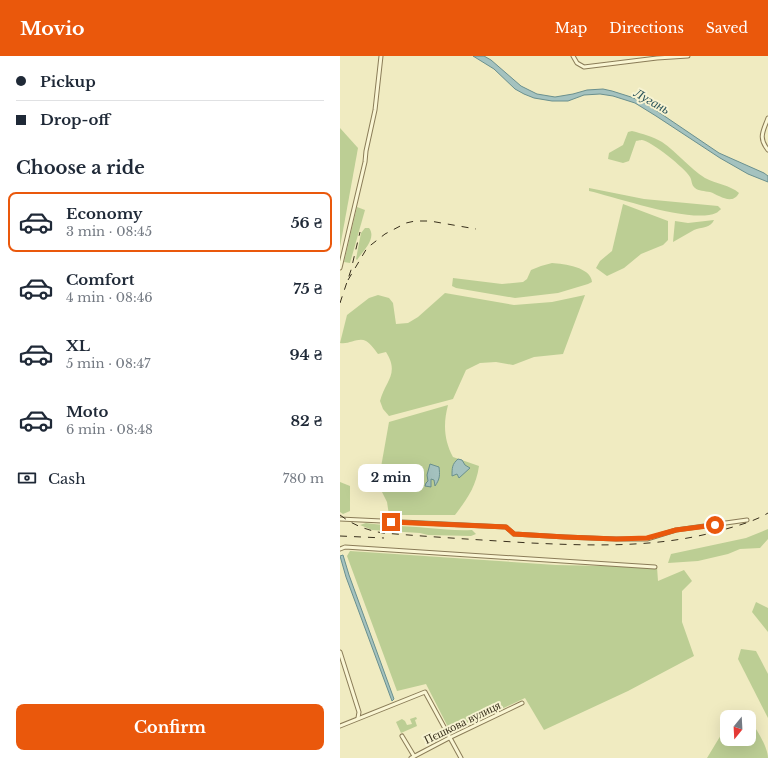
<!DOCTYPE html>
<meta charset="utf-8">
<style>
:root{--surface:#fff;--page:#f2f2f3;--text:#1f2937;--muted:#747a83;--line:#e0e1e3;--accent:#ea580c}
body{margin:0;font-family:"Libre Baskerville",serif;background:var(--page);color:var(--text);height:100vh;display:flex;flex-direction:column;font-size:15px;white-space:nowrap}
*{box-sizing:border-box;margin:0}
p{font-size:13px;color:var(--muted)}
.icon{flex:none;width:22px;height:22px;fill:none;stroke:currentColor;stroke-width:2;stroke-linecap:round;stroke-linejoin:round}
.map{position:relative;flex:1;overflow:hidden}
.side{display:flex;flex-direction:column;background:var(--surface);width:340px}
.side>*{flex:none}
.guide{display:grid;align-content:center;height:88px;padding:0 16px;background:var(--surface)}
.needle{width:26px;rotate:198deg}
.fabs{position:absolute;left:380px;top:654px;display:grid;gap:8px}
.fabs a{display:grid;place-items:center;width:36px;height:36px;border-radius:8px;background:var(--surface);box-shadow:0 4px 16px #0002;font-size:20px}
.end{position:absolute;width:18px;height:18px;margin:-9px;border:5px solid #ea580c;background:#fff;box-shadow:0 0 0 2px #fff}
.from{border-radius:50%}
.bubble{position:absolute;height:28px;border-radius:8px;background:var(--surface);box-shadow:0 4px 16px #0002;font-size:13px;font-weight:700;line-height:28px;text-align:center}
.guide b{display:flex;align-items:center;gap:14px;height:38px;font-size:15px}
.guide b+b{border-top:1px solid var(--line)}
.guide i{width:10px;height:10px;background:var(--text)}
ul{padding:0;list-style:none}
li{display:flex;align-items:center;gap:12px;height:60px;margin:0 8px 6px;padding:0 8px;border:2px solid transparent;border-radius:8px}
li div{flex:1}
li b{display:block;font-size:15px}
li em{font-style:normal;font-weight:700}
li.on{border-color:var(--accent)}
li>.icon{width:36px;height:36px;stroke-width:1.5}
h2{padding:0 16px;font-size:18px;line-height:48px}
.pay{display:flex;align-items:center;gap:10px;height:44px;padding:0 16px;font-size:15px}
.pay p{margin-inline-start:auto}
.cta{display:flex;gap:8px;margin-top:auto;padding:8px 16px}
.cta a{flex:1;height:46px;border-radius:8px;background:var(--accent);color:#fff;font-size:16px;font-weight:700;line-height:46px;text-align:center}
header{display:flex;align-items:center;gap:24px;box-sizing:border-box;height:56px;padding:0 20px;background:var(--accent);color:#fff}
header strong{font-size:19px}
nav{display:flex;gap:22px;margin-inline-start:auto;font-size:14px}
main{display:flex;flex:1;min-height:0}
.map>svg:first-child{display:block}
.green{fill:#bcce94}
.water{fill:#a4c2bf;stroke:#6a908e}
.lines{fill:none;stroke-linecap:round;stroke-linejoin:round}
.minor-casing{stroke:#8a7c58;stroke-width:5}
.minor{stroke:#faf6d4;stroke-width:3}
.rail{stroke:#39301d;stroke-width:1;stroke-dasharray:7 7;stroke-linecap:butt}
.route{stroke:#ea580c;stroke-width:5}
.labels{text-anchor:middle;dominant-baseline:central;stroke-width:4;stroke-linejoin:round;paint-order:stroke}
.street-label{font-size:12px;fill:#39301d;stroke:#f7f3d1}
.water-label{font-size:13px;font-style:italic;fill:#2b535a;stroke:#f7f3d1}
</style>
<header>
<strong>Movio</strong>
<nav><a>Map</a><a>Directions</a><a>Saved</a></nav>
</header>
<main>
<section class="side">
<div class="guide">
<b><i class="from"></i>Pickup</b>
<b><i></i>Drop-off</b>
</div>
<h2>Choose a ride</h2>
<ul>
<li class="on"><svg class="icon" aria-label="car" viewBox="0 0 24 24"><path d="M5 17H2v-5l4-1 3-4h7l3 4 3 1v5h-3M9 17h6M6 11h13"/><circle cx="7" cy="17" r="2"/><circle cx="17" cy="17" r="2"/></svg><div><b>Economy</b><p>3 min · 08:45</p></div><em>56 ₴</em></li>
<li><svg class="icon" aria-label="car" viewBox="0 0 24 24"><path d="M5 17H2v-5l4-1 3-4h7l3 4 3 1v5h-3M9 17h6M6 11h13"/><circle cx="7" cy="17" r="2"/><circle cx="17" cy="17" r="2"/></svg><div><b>Comfort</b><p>4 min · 08:46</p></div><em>75 ₴</em></li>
<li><svg class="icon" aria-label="car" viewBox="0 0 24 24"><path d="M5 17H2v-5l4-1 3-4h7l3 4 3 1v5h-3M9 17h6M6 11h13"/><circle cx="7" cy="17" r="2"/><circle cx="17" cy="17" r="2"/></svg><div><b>XL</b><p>5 min · 08:47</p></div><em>94 ₴</em></li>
<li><svg class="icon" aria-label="car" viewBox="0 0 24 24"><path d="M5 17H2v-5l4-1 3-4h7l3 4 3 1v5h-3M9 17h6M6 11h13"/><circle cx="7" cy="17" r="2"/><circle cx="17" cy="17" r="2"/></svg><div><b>Moto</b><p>6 min · 08:48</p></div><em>82 ₴</em></li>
</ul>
<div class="pay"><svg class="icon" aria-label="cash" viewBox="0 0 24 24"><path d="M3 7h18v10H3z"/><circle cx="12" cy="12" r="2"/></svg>Cash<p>780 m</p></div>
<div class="cta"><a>Confirm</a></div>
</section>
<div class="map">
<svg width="428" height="702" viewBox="0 0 428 702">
<rect width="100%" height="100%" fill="#f0ebc1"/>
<g class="green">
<polygon points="0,72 18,92 0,191"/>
<path d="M292,75c11,3 20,5 30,11 15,10 27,26 43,36 11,6 25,7 34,15 -7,13 -20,2 -29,-1 -5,-1 -12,-1 -15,-4 -4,-3 -3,-8 -5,-11 -5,-9 -39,-36 -48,-37 -1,0 -6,1 -6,1l-7,20 -6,2 -15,-4 1,-6 14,-8 5,-13z"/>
<path d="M249,132l55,11 74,7 3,3c0,0 -4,4 -5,4 -24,11 -100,-16 -127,-22z"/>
<polygon points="283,148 328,165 328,184 323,189 301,198 284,212 267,220 256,212 260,205 272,195"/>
<polygon points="17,151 25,154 10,207 4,206"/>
<path d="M374,164c-3,8 -13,7 -20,10 -7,4 -14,8 -21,12l2,-21 13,2z"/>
<path d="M25,172h4c8,10 -6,23 -12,32l-1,-1 5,-26z"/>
<path d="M212,207c12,1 39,4 40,19l-4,2 -30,9 -43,5 -59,-10 -4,-2 1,-8 49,6 21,-2 4,-3 4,-9 10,-4z"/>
<path d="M105,237l69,12 38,-3 33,-7 -22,59 -29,3 -21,8 -17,-3 -16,1 -14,7 -13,29 -64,17 -6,-7 -3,-8c5,-20 20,-27 6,-49l-8,2c-3,-4 -7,-10 -12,-13 -8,-4 -17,4 -26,2l7,-28 22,-17 9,-3 11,3 4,5 3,21 12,-1 10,-6z"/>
<path d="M108,349c-5,19 -4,35 5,52l26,9c-3,21 -12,33 -24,49h-66l-2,-13 -9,-18 11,-62z"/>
<polygon points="0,426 10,430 10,455 3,458 0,456"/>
<path d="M26,467c21,3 41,3 62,5 16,1 29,3 44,2l4,4 -5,2 -43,-1 -8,-2 -48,-3 -12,-5z"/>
<polygon points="428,473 428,483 420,492 400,493 388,498 358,505 328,507 331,498 406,482"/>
<polygon points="10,495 216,509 317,511 318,525 344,514 352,525 342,535 342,566 354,600 288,635 204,674 185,642 111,677 86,628 57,635 7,500"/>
<polygon points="416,546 428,552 428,576 412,556"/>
<polygon points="401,593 416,595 428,618 428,662 398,603"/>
<polygon points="76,661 77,663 75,664 77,670 61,677 56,666 62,663 65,665 67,669 72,668 70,663"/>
<path d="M409,664c7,7 19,28 19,38h-61l20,-33v14h22z"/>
</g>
<g class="water">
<polygon points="133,0 144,0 151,4 181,30 197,38 215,41 233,38 247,34 263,33 272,35 291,41 301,45 317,55 379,97 424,117 428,120 428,126 408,118 380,102 316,60 295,47 273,40 260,38 244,39 228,45 212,45 194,42 184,38 175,33 154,13"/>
<path d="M118,403l4,1 3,5 5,3 -11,10 -2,-4 -5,2c0,-8 0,-12 6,-17z"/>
<path d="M90,408l9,3c1,8 1,12 -4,19l-1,-6 -3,-1v8l-6,-1 1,-3 2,-2 -1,-6z"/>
<polygon points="3,499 9,519 54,643 52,645 6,521 0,500"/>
</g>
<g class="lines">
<defs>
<g id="minor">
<polyline points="233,0 237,7 244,11 317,2 348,0"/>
<path d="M428,62c-5,14 -10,19 0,32"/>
<polyline points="0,212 25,106 26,95 35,54 41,0"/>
<polyline points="0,463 166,471 174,478 225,481 276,483 307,483 336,474 407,464"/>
<polyline points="0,493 5,491 315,511"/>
<polyline points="0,596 19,656 18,662"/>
<polyline points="0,670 85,636 121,702"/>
<polyline points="62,680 74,700"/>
<polyline points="71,702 109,682 182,647"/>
</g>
</defs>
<use href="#minor" class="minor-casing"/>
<use href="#minor" class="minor"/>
<g class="rail">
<polyline points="8,224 27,192 45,178 66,167 75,165 90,165 136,173"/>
<polyline points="0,247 11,214 20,176"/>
<path d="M0,459c13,10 26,15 43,18 49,4 98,7 148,10 66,3 131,5 195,-14 14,-4 29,-8 42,-16"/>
<polyline points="0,480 44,482"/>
</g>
</g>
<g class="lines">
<polyline class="route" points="51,466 166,471 174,478 225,481 276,483 307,482 336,474 375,469"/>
</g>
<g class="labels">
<g class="street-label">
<text transform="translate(122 666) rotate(-26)">Пєшкова вулиця</text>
</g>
<g class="water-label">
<text transform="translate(312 45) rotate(29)">Лугань</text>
</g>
</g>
</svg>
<div class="fabs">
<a><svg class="needle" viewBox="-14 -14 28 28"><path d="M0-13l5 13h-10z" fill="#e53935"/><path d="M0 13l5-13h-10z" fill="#747a83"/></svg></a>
</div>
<i class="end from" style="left:375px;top:469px"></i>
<i class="end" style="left:51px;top:466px"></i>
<div class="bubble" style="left:18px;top:408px;width:66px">2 min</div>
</div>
</main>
